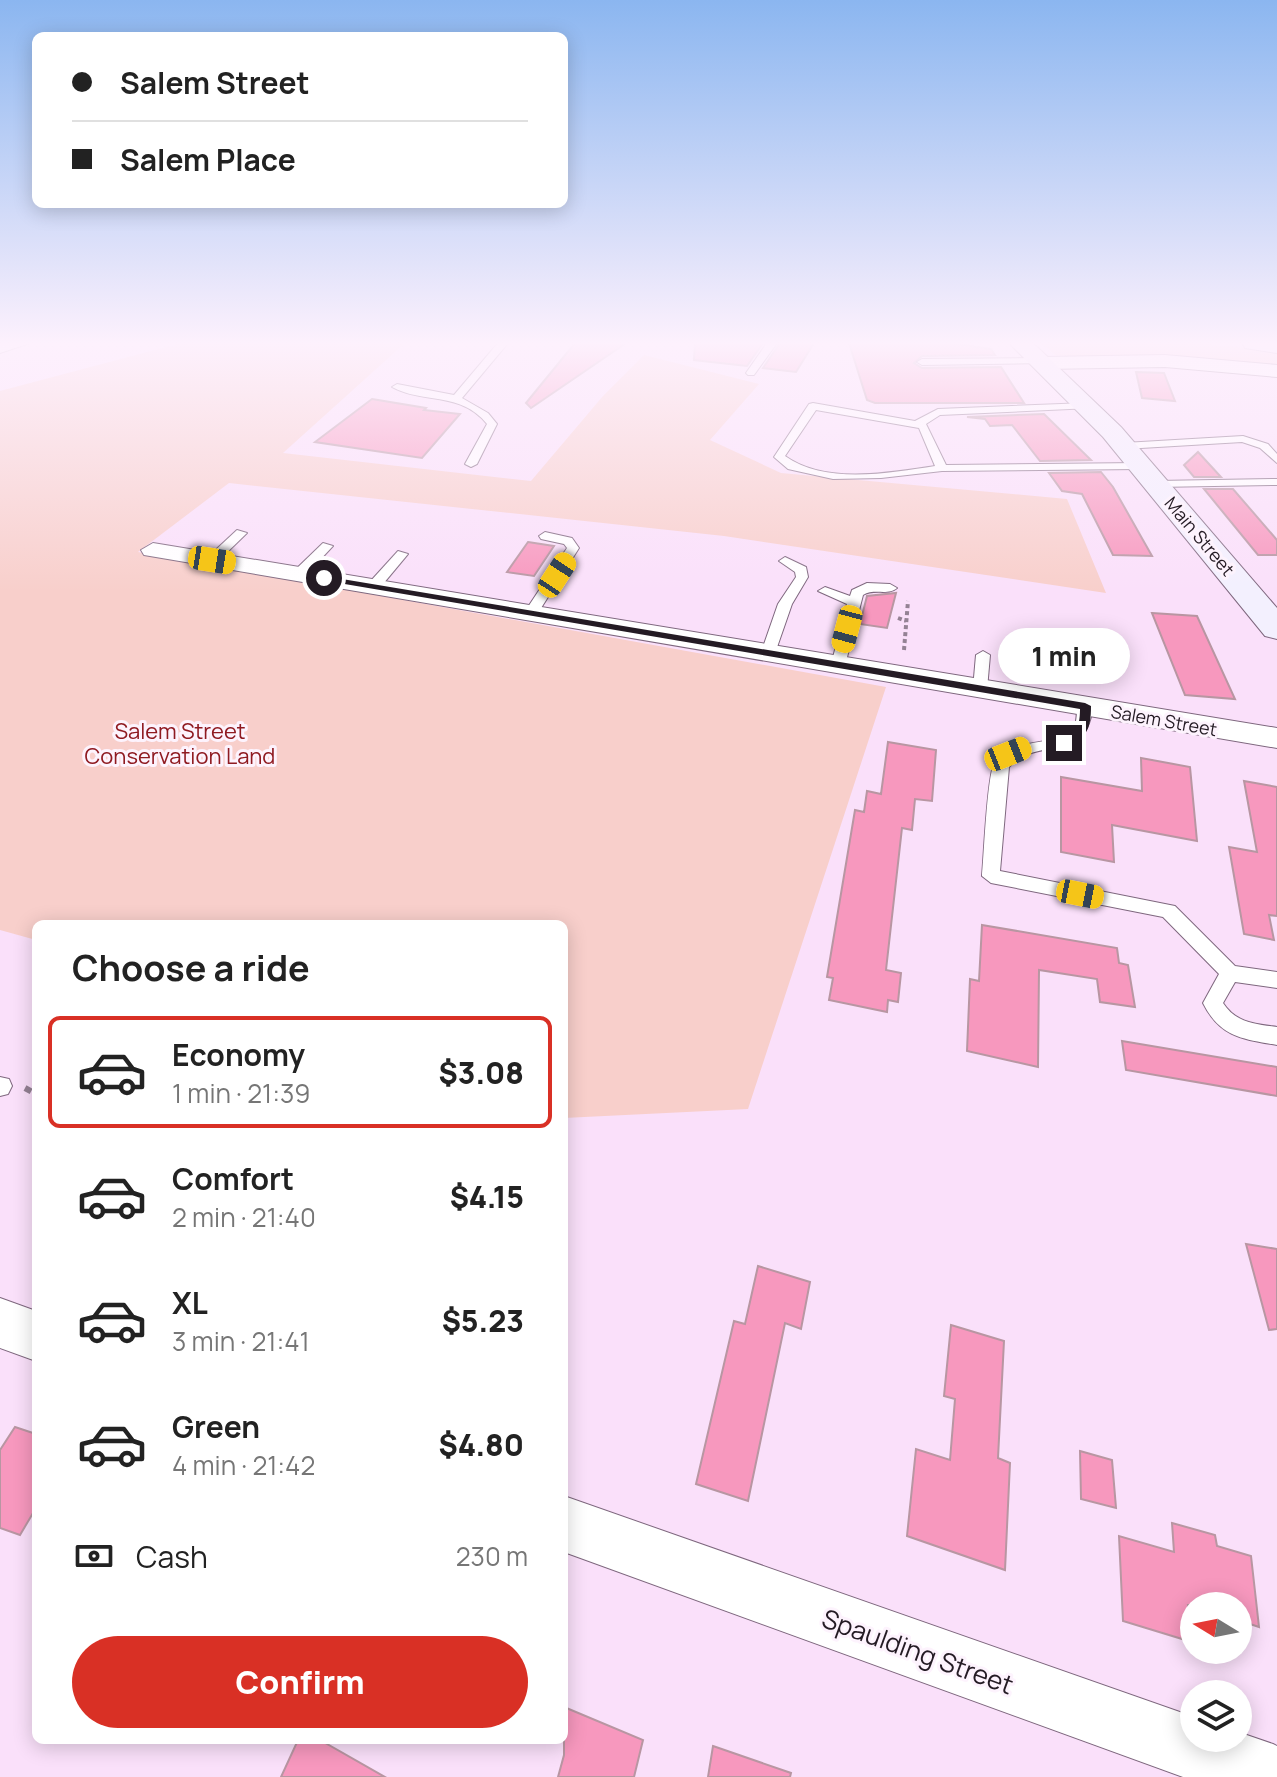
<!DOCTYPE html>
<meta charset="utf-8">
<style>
:root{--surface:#fff;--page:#f6f6f6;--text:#222;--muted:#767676;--line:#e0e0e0;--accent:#d93025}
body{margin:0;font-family:Manrope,sans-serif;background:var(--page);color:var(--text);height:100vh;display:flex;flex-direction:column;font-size:30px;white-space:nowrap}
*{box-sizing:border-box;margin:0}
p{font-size:26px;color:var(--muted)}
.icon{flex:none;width:44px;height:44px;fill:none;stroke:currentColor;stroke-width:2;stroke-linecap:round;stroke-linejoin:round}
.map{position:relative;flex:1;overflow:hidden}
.details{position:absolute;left:32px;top:920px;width:536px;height:824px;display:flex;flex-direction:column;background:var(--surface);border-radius:12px;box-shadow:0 4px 20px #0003}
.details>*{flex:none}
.hud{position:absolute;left:32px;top:32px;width:536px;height:176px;border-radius:12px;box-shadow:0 4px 20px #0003;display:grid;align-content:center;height:176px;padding:0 40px;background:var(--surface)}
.needle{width:52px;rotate:280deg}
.fabs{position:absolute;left:1180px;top:1592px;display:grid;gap:16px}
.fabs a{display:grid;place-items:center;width:72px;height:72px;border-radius:50%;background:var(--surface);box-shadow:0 4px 20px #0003;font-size:40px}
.end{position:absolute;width:36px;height:36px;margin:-18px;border:10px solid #241b24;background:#fff;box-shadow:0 0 0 4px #fff}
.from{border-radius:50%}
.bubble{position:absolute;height:56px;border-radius:28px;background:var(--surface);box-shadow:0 4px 20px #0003;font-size:26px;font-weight:800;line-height:56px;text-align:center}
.car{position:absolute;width:24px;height:48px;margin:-24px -12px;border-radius:10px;box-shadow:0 0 6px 2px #0007;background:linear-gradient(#f5c518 24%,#345 0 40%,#f5c518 0 76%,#345 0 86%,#f5c518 0)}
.hud b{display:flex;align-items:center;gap:28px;height:76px;font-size:30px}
.hud b+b{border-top:2px solid var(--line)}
.hud i{width:20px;height:20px;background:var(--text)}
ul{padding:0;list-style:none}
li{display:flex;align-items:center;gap:24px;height:112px;margin:0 16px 12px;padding:0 24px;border:4px solid transparent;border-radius:12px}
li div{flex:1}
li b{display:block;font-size:30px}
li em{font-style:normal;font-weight:800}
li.on{border-color:var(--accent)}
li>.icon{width:72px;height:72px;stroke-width:1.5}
h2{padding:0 40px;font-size:36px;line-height:96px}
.pay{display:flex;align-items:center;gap:20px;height:88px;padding:0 40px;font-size:30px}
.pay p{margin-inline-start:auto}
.cta{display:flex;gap:16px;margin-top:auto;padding:16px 40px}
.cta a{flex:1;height:92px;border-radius:48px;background:var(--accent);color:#fff;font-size:32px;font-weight:800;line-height:92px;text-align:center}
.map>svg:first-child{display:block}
.green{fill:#f8cfcb}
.building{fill:#f798be;stroke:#b896a2;stroke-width:2}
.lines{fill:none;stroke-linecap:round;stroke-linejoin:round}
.lane-casing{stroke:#7e677e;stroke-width:2}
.street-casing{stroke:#7e677e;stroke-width:2}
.secondary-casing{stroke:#7e677e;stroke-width:2}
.path-far1{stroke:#948294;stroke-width:4;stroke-dasharray:4 3;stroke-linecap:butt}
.path{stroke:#948294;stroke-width:6;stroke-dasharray:7 5;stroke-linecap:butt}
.lane{fill:#fff;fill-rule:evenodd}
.street{fill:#fff;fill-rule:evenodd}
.secondary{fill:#f3f0fe;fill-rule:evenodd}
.route{fill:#241b24}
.labels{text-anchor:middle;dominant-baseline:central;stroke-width:6;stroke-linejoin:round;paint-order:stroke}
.far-street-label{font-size:18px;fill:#241b24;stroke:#fdf3fd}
.park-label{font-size:22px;fill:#8f1a21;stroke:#fdf3fd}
.near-street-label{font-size:26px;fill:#241b24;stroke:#fdf3fd}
</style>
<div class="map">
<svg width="1277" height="1777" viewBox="0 0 1277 1777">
<rect width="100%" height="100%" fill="#fae0fa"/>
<g class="green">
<polygon points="181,343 405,343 283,453 531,481 603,396 644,355 759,384 710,440 781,473 1067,499 1106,593 724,536 229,483 138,552 886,687 748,1109 564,1118 564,924 36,924 36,940 0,930 0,391"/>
<polygon points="1041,343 1196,343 1277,351 1277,370 1055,355"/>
</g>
<g class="building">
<polygon points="575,343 626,343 531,408 526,403"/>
<polygon points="695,343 763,343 747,366 694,360"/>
<polygon points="780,343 814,343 796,372 763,368"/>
<polygon points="849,343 951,343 991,349 995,355 922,356 914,363 922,368 1001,367 1024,403 875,403 867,400"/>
<polygon points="1136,372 1164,373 1175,401 1142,398"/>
<polygon points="372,399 426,408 424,410 460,414 422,458 315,442"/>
<polygon points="1044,414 1091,460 1040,461 1012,425 990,426 985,419 967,417"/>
<polygon points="1198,452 1221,477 1194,477 1184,465"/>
<polygon points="1101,472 1113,487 1152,556 1113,555 1082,494 1062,491 1049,473"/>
<polygon points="1204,489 1233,489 1277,540 1277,555 1258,555"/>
<polygon points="528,542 554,546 534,576 507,572"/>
<polygon points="896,593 887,628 860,624 867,596"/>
<polygon points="1152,613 1197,616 1235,699 1185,695"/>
<polygon points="888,742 936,750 932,801 915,799 912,830 902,828 886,970 901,973 898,1002 888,1000 887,1012 829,1000 833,978 827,977 855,810 864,812 867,791 881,794"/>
<polygon points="1141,758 1190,767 1197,841 1112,825 1114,862 1061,852 1061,777 1142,791"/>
<polygon points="1244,781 1277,787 1277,916 1269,915 1274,940 1244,934 1229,847 1257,852"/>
<polygon points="982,925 1117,948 1119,963 1128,965 1135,1007 1100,1002 1097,979 1039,970 1038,1067 967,1051 970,979 979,981"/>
<polygon points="1122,1041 1277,1067 1277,1096 1126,1070"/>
<polygon points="1246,1244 1277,1249 1277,1329 1269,1330"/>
<polygon points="758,1266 810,1282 801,1329 785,1323 748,1501 696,1484 734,1321 745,1324"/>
<polygon points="951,1325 1004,1341 998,1458 1010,1463 1005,1570 907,1536 916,1449 950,1460 955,1399 944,1396"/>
<polygon points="15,1427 36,1434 36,1508 20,1535 0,1528 0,1450"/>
<polygon points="1080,1451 1112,1460 1116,1508 1081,1499"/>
<polygon points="1172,1523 1215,1535 1217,1546 1251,1556 1259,1627 1238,1620 1238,1606 1188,1605 1192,1642 1123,1621 1119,1536 1174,1552"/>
<polygon points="564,1707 643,1740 634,1777 558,1777 564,1755"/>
<polygon points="298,1740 320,1740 385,1777 281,1777"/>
<polygon points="713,1746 791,1773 790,1777 708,1777"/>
</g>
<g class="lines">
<defs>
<g id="lane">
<path d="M498,343h10l-46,55 26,15 9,11 -20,40 -6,3 -6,-3 22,-40c-26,-33 -65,-20 -95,-37l5,-3 57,11z"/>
<polygon points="767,343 777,343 754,375 748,375 746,373"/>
<polygon points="1041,358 1046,361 1044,363 922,365 917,362 922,359"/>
<path d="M813,403l102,18 23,-12 149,-6 4,1v4l-151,7 -14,9 20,41 194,-2 6,3 -6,3 -198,2 -61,7 -48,1 -45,-10 -14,-12 35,-53zM816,410l103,18 16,38c-45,7 -110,19 -150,-10z"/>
<polygon points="1243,436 1268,444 1277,454 1277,463 1260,448 1242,442 1124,449 1119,446 1124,443"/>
<polygon points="1277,479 1277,485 1156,487 1150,484 1156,481"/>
<polygon points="237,530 247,533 216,563 208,563 208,557"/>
<polygon points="545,532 572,538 579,548 536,616 531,617 524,613 567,548 564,544 541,539 539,536"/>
<polygon points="323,543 333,546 304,577 294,577 294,571"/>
<polygon points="398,551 408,554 378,590 368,590 368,584"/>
<polygon points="785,557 806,567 808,577 792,604 775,653 768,657 761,653 778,604 796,577 795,572 779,561"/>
<path d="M867,583l23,1 7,4c-9,8 -23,0 -34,7l-18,70 -2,3h-10l-2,-3 16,-61 -29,-13 7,-4 25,9 2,-6z"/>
<polygon points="983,651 990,655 987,689 980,693 973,689 976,655"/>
<path d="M1085,701l8,5c-8,61 -53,28 -84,61l-9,104 175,35 60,60 42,6v16l-42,-6 -12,21c13,20 32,21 54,24v18c-35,-6 -57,-8 -74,-42l16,-29 -56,-57 -172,-34 -9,-7c2,-20 5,-99 12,-112 17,-31 72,-14 81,-39 2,-6 2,-13 2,-19z"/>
<polygon points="0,1077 9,1079 12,1086 8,1094 0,1096"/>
</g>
<g id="street">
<polygon points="0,343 30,343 0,353"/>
<polygon points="1165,355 1277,365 1277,377 1165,367 1043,369 1034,363 1043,357"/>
<polygon points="153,543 1277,728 1277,748 144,555 141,550"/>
<polygon points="0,1298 36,1311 36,1361 0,1348"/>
<polygon points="564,1496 1194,1717 1194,1738 1238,1738 1238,1732 1273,1744 1277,1746 1277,1777 1183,1777 564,1552"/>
</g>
<g id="secondary">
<polygon points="1009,343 1033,343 1121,427 1277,608 1277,639 1265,636 1103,437"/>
<polygon points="1242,343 1277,343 1277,353 1245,348"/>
</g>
</defs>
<use href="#lane" class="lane-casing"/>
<use href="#street" class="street-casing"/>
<use href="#secondary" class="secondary-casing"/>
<g class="path-far1">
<polyline points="898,618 906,621"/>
<polyline points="904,650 908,601"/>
</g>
<polyline class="path" points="25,1088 36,1094"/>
<use href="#lane" class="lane"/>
<use href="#street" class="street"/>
<use href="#secondary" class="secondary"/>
</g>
<linearGradient id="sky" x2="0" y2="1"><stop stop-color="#8bb6f0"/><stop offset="0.58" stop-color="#fdf1fd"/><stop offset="1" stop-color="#fdf1fd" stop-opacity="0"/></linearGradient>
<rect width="1277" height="592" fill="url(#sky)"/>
<path class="route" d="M324,576l761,127 6,3c0,23 -4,33 -27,40l-5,-3c15,-13 21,-12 21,-34l-759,-129z"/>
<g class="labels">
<g class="far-street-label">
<text transform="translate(1200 536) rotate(50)">Main Street</text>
<text transform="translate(1164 720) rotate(10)">Salem Street</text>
</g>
<g class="park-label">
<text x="180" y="731">Salem Street<tspan x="180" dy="25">Conservation Land</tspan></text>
</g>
<g class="near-street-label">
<text transform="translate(918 1651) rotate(20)">Spaulding Street</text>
</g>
</g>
</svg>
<div class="fabs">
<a><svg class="needle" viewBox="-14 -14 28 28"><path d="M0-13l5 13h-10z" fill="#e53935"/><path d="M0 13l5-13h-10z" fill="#767676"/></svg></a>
<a><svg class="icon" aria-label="layers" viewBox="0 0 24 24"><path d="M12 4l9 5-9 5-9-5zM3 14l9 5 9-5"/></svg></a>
</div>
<i class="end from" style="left:324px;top:578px"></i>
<i class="end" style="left:1064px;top:743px"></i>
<div class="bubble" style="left:998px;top:628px;width:132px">1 min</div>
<i class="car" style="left:212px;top:560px;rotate:99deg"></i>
<i class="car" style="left:557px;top:575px;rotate:33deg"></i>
<i class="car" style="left:847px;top:629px;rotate:195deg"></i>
<i class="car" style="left:1008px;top:754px;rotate:68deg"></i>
<i class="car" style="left:1080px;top:894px;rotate:101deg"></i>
<div class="hud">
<b><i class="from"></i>Salem Street</b>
<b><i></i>Salem Place</b>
</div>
<section class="details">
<h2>Choose a ride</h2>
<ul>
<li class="on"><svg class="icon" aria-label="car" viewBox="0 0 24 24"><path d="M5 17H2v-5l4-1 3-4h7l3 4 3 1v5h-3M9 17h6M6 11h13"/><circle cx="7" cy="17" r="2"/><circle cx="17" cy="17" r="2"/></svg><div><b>Economy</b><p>1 min · 21:39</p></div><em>$3.08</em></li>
<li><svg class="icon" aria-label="car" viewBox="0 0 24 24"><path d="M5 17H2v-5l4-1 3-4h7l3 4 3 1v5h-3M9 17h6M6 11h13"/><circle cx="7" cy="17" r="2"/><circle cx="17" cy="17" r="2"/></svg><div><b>Comfort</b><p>2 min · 21:40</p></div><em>$4.15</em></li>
<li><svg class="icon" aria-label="car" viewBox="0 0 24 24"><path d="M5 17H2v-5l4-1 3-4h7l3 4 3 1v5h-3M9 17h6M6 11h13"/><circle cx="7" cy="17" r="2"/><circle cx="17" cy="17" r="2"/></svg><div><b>XL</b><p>3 min · 21:41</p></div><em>$5.23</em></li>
<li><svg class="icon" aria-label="car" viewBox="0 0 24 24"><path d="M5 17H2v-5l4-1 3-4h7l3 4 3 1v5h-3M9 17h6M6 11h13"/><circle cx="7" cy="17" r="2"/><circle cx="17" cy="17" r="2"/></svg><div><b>Green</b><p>4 min · 21:42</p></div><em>$4.80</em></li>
</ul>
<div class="pay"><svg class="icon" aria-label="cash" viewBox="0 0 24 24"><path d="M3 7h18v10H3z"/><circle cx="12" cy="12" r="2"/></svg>Cash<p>230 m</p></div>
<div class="cta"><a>Confirm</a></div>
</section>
</div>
